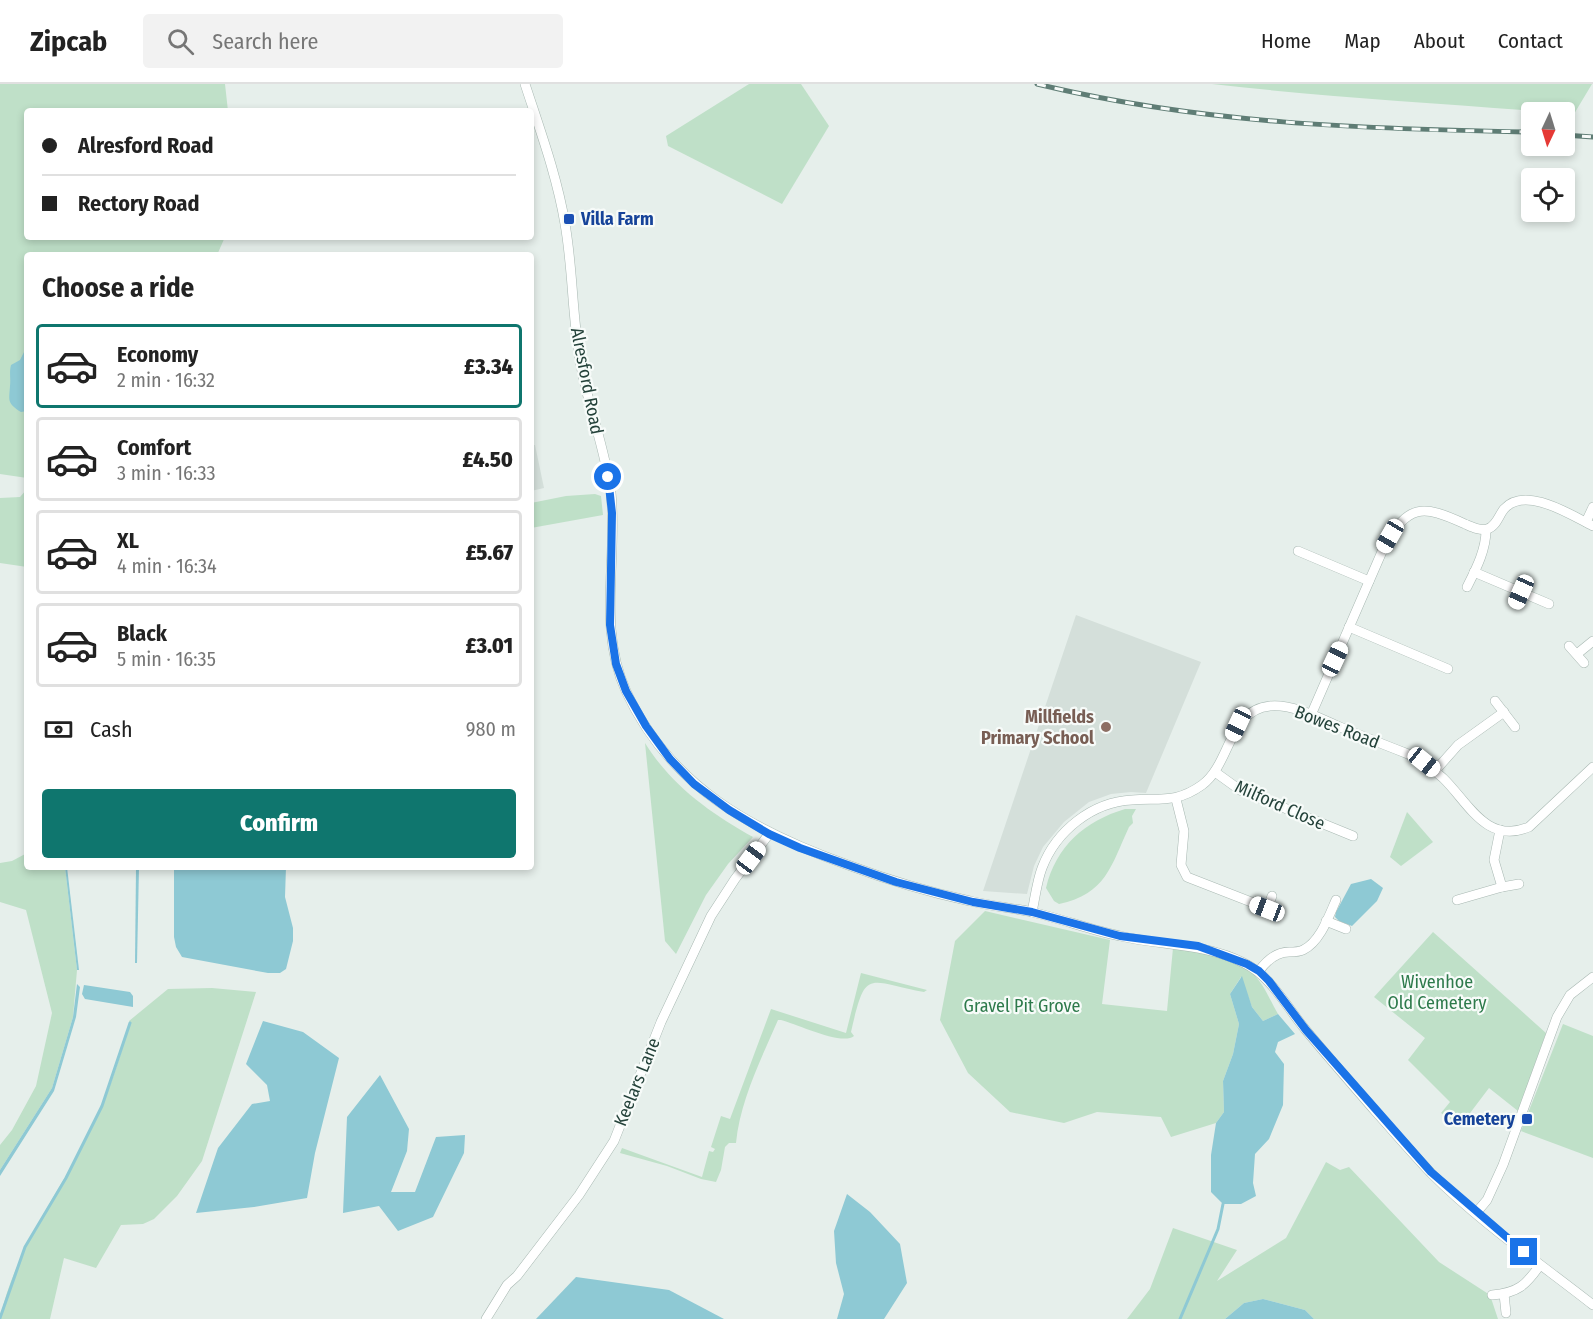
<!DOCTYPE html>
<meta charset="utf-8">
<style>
:root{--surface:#fff;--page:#f2f2f2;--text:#222;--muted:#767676;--line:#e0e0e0;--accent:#0f766e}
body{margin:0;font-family:"Fira Sans Condensed",sans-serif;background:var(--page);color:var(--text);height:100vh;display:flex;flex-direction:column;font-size:22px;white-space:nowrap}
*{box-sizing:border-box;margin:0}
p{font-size:20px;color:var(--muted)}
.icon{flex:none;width:33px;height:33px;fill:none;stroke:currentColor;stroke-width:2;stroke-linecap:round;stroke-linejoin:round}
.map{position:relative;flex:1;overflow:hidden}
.details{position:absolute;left:24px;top:168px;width:510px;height:618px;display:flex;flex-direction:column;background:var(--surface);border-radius:6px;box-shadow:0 3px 9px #0003}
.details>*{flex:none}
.guide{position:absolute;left:24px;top:24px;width:510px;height:132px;border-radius:6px;box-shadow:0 3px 9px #0003;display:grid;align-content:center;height:132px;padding:0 18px;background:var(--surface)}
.needle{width:39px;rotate:184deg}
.fabs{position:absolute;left:1521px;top:18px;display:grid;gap:12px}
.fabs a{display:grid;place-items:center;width:54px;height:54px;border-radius:6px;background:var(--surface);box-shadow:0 3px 9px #0003;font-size:30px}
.end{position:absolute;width:27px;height:27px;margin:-14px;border:8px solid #1a73e8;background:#fff;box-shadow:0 0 0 3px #fff}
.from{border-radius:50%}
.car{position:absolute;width:18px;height:36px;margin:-18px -9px;border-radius:8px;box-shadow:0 0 4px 2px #0007;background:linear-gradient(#fff 24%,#345 0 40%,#fff 0 76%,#345 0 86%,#fff 0)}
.guide b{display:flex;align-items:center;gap:21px;height:57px;font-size:22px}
.guide b+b{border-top:2px solid var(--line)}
.guide i{width:15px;height:15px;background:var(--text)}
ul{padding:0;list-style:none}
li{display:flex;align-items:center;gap:18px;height:84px;margin:0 12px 9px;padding:0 6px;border:3px solid var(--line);border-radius:6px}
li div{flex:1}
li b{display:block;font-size:22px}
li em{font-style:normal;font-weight:800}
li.current{border-color:var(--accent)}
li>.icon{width:54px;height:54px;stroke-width:1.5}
h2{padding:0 18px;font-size:27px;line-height:72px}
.pay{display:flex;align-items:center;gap:15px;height:66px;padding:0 18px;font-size:22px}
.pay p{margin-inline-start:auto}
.cta{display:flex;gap:12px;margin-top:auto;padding:12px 18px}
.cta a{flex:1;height:69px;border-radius:6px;background:var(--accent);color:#fff;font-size:24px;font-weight:800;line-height:69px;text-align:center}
header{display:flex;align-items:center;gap:36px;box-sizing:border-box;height:84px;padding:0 30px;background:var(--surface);border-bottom:2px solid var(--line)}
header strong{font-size:28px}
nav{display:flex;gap:33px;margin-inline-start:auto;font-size:21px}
.search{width:420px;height:54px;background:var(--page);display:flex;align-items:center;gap:15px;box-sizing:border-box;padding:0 21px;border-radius:6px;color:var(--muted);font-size:22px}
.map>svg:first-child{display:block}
.built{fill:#d4dfda}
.green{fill:#bfe0c8}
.water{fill:#8ec9d4}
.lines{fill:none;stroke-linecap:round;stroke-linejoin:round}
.stream{stroke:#8ec9d4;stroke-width:3}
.minor-casing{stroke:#a8b8b2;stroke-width:10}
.minor{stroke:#fff;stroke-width:9}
.rail-casing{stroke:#5f7d75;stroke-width:5}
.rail{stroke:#f7fbf9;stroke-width:3;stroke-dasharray:9;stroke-linecap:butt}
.route{stroke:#1a73e8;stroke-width:8}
.transit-dot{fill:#1a4fb4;stroke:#f7fbf9;stroke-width:2}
.education-dot{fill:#8d6e63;stroke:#f7fbf9;stroke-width:2}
.labels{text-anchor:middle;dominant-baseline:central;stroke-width:4.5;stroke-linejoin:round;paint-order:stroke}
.transit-label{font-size:18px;font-weight:bold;fill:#164399;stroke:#f7fbf9;text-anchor:start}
.street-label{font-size:18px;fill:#24423a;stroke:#f7fbf9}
.education-label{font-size:18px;font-weight:bold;fill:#785e54;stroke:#f7fbf9;text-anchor:end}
.park-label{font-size:18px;fill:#2d7a4b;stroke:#f7fbf9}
</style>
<header>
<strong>Zipcab</strong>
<div class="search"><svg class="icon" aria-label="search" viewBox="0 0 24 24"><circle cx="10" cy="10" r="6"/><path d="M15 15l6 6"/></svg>Search here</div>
<nav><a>Home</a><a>Map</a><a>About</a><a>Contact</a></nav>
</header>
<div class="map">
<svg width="1593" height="1235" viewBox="0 0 1593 1235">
<rect width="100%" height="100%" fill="#e6efeb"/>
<g class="built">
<polygon points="531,361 535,361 544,404 531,407"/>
<polygon points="1076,531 1201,578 1146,709 1131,708 1111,710 1089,718 1064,738 1043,763 1034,782 1027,810 983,807"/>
</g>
<g class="green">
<polygon points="0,0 225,0 228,27 27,27 27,153 225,153 217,171 27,171 27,394 0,390"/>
<polygon points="749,0 801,0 829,42 782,120 668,62 666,52"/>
<path d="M1212,0h380l-18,30c-120,-10 -242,-16 -362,-30z"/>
<polygon points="27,405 27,483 0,479 0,414 20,413"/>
<polygon points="595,410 601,412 603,431 531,444 531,419 566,412"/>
<path d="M645,659c26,42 65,70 108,94l-25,27 -22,31 -30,59 -11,-13z"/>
<path d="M1125,725h11l-4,7 1,7 -4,4c-18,39 -23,67 -70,77l-5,-3 -8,-13c10,-42 39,-67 79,-79z"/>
<polygon points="1407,728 1433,758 1401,782 1390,773"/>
<polygon points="27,769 27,783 65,783 77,886 73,933 52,1004 0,1086 0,1061 12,1046 36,1002 52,929 26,826 0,818 0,779 12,777"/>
<path d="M985,827l125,29 -8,64 65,7 6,-63c27,3 64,5 83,29 9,10 15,25 22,37l-15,7 -11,-14 -11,-30 -11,17 9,30 -6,30 -10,27 1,31 -8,11 -45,14 -10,-20 -64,-5 -33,11 -54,-11 -42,-39 -28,-53 15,-79z"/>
<polygon points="1433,848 1546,949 1518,1027 1489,1004 1461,1041 1441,1029 1450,1018 1408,976 1425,954 1374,913"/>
<path d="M861,889l66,17 -3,2c-57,-10 -58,-26 -73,40l3,4c-12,10 -57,-12 -73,-16h-3c-17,39 -38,81 -42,123h-7l-4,4 -4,23 -5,12 -15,-3 -34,-13 -47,-13 2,-5 80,29 7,-26 4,1 2,-3 -4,-2 10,-31 9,3 41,-110 75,24z"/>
<path d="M212,904l44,4 -54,169 -25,35 -23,23 -11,5 -22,1 -25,43 -32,-10 -14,61h-50c14,-68 58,-124 89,-185 18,-35 30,-73 41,-111l-1,-2 39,-32z"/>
<polygon points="1563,940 1593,952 1593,1074 1521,1047"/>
<polygon points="1326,1078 1340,1086 1349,1083 1439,1178 1490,1211 1498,1235 1314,1235 1305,1226 1263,1215 1244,1219 1225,1235 1127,1235 1150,1205 1173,1144 1237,1166 1217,1197 1286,1154"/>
</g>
<g class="water">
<path d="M27,262v65l-6,1c-14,-9 -12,-11 -11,-26 1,-7 -1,-14 1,-21l9,-5z"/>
<polygon points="65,783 67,783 79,886 77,886"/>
<polygon points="136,783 139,783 137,879 135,879"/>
<polygon points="174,783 286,783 285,813 293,844 293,857 286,885 280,889 268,889 182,873 176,863 174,853"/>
<polygon points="1371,795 1383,804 1377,817 1352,842 1339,837 1335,833 1336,828 1351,800"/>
<polygon points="1242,892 1252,923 1263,937 1278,930 1295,950 1278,958 1275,968 1284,980 1283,1021 1269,1055 1255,1070 1253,1099 1256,1112 1241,1120 1223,1120 1211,1108 1211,1071 1216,1039 1224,1028 1223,997 1233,970 1239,940 1230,910"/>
<polygon points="77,900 80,903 76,933 54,1007 0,1092 0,1086 52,1004 73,933"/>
<polygon points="84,901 130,908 133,912 133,923 85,915 82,910"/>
<polygon points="263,937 303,948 339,974 315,1069 307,1114 254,1123 196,1129 218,1064 252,1020 270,1017 267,1001 246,980"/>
<polygon points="380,991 409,1045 407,1067 391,1108 415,1108 436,1053 465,1051 464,1069 433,1133 398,1147 379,1122 343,1129 347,1033"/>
<polygon points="847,1110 870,1128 900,1160 907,1199 884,1235 837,1235 844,1210 836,1179 834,1147"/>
<polygon points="576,1193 669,1206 724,1235 536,1235"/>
<polygon points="1263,1215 1305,1226 1314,1235 1225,1235 1244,1219"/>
</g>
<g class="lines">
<g class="stream">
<polyline points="0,1234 25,1163 66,1094 102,1022 130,939"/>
<polyline points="1180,1235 1218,1145 1223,1120"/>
</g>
<defs>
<g id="minor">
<path d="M525,0c15,46 32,92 40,140 8,45 7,91 15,136 7,44 25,87 31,133 7,65 -14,135 15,198 44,96 127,140 222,174 40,15 80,27 122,36 21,5 42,7 62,11 30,7 59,18 88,24 42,10 85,7 124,27 27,13 42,43 61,66 23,28 47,55 71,83 18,20 36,41 55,61 49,49 107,89 162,132"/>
<polyline points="1586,438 1593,423"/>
<polyline points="1298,467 1369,497"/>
<polyline points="1474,488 1549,520"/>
<path d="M1467,503c9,-18 19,-37 19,-57"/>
<polyline points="1349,543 1448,585"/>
<polyline points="1569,562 1584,579"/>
<polyline points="1577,570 1593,557"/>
<polyline points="1495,617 1515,643"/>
<path d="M1311,631l73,-168c24,-43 38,-43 81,-23 7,3 15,7 22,5 9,-2 12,-14 17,-20 21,-24 67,6 89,17"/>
<polyline points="1215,688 1240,706 1353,752"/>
<polyline points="1434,688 1458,661 1504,628"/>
<polyline points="1176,715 1184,747 1181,781 1187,793 1277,828"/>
<polyline points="1500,746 1494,776 1502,803"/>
<polyline points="1457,816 1502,803 1519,800"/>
<polyline points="1267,825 1272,812"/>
<path d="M1032,828c3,-14 5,-31 10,-44 14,-37 50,-66 90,-68 29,-2 45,3 70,-15 29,-21 26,-75 68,-79 24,-2 49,12 70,21 22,9 45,18 68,27 13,7 24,14 35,24 25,24 43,67 86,49l64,-60"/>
<polyline points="1326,837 1346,845"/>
<path d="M1259,887c8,-11 17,-19 30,-19 5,0 10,0 14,-2 17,-8 26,-34 33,-50"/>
<polyline points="1476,1129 1487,1116 1503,1081 1557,933 1570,911 1593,893"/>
<polyline points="1504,1210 1506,1229"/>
<path d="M1492,1211c26,-2 34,-10 48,-30"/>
<polyline points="486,1235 507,1201 517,1192 579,1111 614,1057 661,938 711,832 735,795 769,750"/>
</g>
</defs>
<use href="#minor" class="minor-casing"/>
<use href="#minor" class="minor"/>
<defs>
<g id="rail">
<path d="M1037,0c166,40 326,45 495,48"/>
<polyline points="1564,51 1593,53"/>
</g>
</defs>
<use href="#rail" class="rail-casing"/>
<use href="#rail" class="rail"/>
</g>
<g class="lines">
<polyline class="route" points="608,393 612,429 610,541 616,580 626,607 646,642 670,675 694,700 729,726 769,750 800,764 896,798 973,818 1032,828 1120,852 1198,862 1247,880 1259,887 1269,897 1306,946 1431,1088 1524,1168"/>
</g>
<g class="transit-dot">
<rect x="563" y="129" width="12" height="12" rx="3"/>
<rect x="1521" y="1029" width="12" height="12" rx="3"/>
</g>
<circle class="education-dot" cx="1106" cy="643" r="6"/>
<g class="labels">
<g class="transit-label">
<text x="581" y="135">Villa Farm</text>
<text x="1515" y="1035" text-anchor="end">Cemetery</text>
</g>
<g class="street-label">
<text transform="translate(587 297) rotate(79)">Alresford Road</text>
<text transform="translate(1337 643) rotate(21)">Bowes Road</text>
<text transform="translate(1280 721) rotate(24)">Milford Close</text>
<text transform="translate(637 998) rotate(-68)">Keelars Lane</text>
</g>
<g class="education-label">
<text x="1094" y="633">Millfields<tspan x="1094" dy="21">Primary School</tspan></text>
</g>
<g class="park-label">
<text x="1437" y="898">Wivenhoe<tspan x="1437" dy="21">Old Cemetery</tspan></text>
<text x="1022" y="922">Gravel Pit Grove</text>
</g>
</g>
</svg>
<div class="fabs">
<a><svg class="needle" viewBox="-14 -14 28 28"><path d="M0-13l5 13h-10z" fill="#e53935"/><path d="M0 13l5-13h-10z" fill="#767676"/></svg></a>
<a><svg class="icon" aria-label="locate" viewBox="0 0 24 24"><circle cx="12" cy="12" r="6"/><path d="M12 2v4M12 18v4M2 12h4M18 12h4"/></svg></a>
</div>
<i class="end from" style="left:608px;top:393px"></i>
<i class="end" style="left:1524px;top:1168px"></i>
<i class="car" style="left:1390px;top:452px;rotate:210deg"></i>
<i class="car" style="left:1521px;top:508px;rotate:204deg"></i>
<i class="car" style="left:1335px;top:575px;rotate:25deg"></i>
<i class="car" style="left:1238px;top:640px;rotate:205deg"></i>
<i class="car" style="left:1424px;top:678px;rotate:129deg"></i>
<i class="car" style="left:751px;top:774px;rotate:37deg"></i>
<i class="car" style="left:1267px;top:825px;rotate:291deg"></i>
<div class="guide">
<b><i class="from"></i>Alresford Road</b>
<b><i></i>Rectory Road</b>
</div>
<section class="details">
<h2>Choose a ride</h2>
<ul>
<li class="current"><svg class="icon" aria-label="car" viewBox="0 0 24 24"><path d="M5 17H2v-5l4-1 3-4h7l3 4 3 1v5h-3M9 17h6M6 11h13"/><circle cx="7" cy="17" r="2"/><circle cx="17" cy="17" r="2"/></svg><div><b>Economy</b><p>2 min · 16:32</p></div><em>£3.34</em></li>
<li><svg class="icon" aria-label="car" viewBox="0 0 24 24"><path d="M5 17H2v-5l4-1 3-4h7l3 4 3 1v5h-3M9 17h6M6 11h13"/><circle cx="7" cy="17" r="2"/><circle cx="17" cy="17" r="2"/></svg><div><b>Comfort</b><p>3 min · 16:33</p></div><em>£4.50</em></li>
<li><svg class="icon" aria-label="car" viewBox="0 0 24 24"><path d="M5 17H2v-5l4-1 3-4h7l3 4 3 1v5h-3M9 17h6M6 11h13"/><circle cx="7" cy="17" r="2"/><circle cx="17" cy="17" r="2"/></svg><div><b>XL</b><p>4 min · 16:34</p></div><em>£5.67</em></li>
<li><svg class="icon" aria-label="car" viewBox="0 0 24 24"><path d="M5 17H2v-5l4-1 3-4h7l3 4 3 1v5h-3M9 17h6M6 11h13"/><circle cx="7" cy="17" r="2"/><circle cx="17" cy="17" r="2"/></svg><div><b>Black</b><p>5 min · 16:35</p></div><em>£3.01</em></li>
</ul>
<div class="pay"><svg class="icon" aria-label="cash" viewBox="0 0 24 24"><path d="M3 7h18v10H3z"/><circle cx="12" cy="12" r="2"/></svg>Cash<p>980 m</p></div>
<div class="cta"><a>Confirm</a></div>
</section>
</div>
